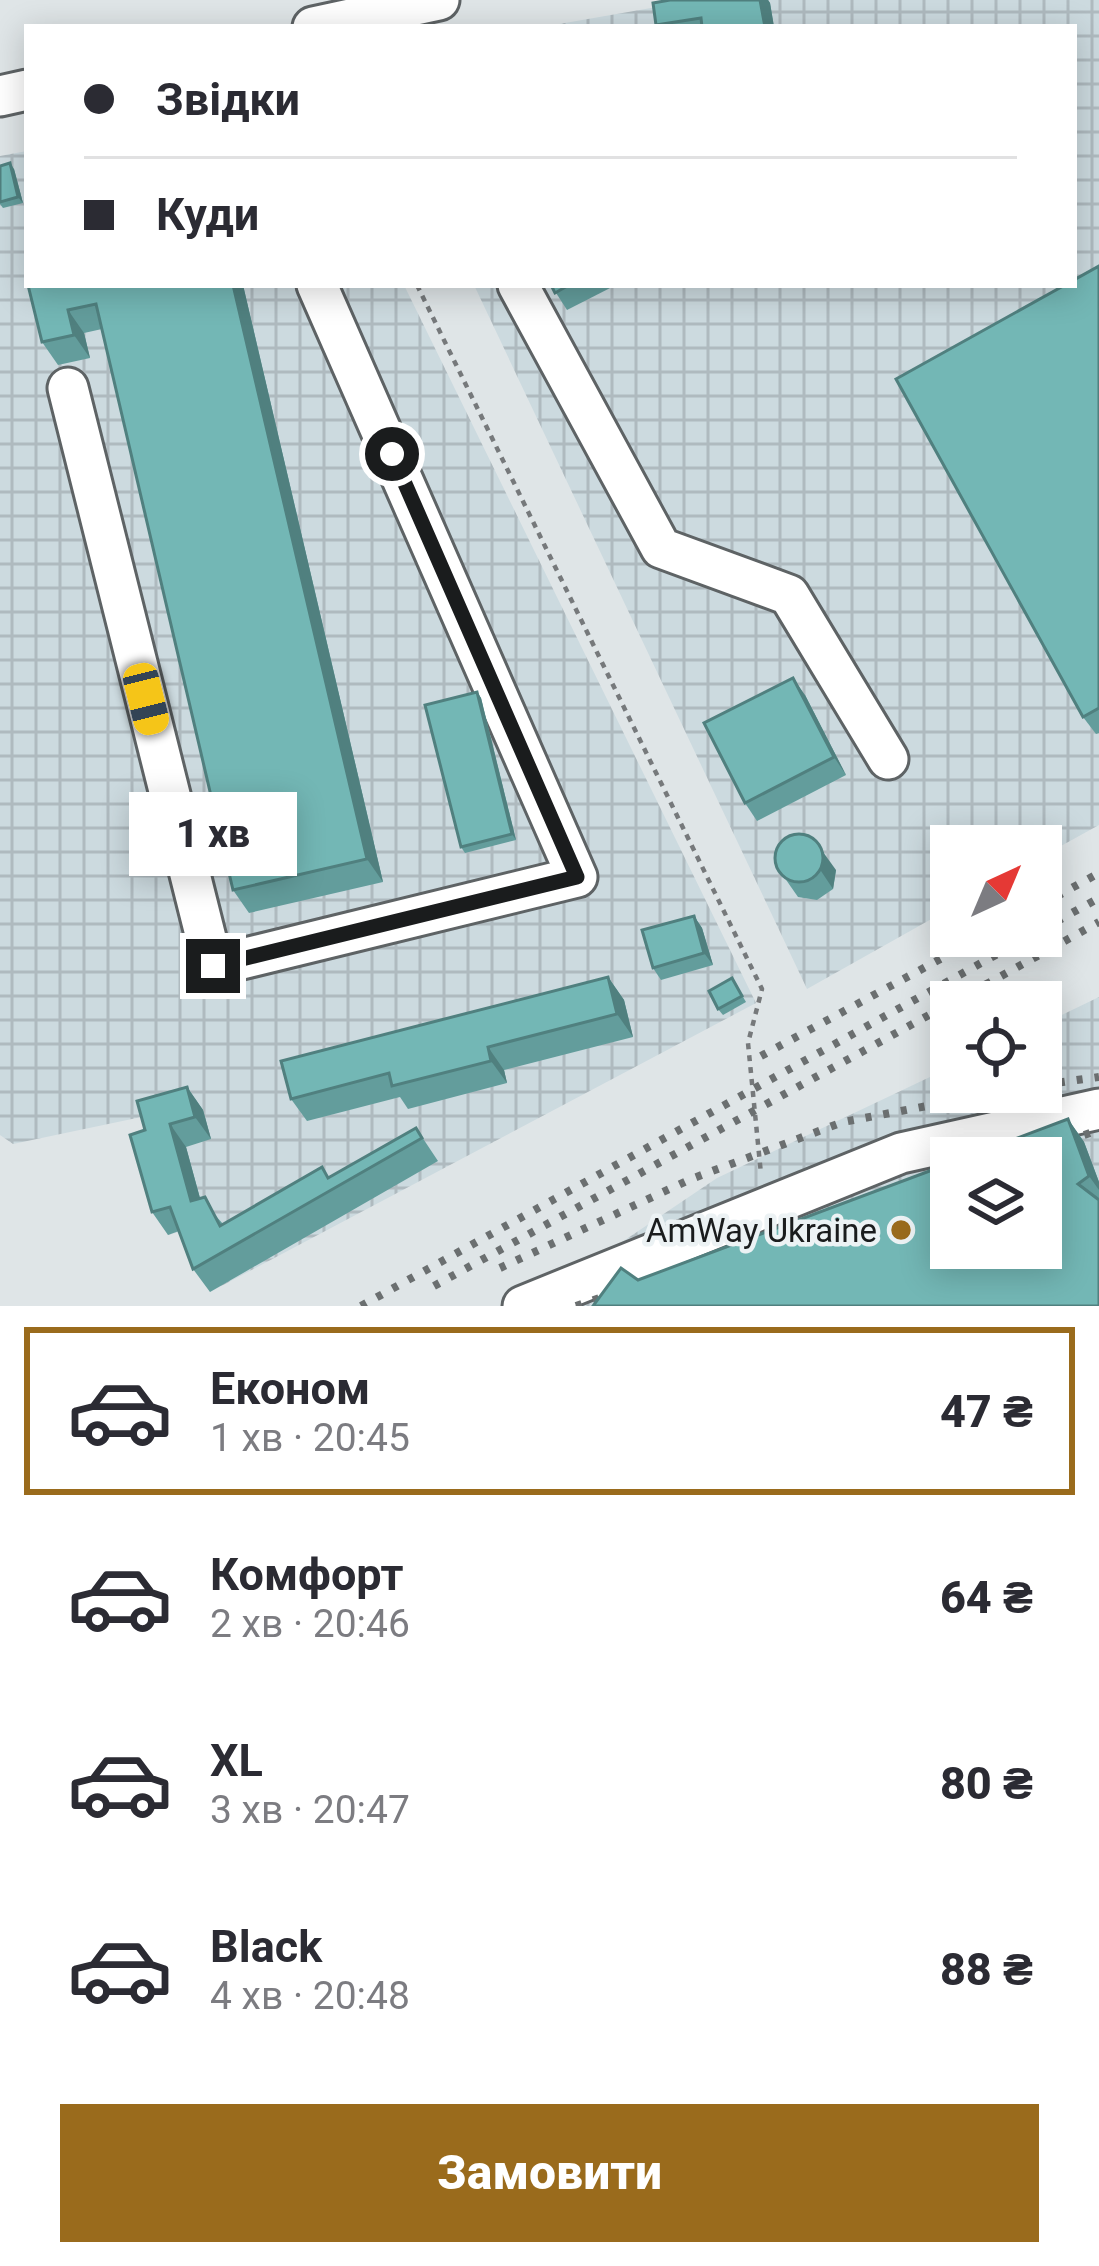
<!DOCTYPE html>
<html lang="uk">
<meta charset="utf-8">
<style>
:root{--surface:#fff;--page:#f7f7f7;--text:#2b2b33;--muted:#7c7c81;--line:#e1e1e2;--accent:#9a6b1c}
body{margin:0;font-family:Roboto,sans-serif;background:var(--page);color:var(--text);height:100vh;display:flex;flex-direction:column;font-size:45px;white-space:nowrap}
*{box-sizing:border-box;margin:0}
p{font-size:39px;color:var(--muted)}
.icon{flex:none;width:66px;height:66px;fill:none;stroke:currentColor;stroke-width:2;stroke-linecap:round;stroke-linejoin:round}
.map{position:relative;height:1306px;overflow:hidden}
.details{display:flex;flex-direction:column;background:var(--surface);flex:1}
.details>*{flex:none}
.guide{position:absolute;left:24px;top:24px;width:1053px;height:264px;border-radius:0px;box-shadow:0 6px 30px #0003;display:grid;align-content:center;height:264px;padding:0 60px;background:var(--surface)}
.needle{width:78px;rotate:44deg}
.tools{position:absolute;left:930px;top:825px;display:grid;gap:24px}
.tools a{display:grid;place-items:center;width:132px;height:132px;border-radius:0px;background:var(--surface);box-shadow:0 6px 30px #0003;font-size:60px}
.end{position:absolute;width:54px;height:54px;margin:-27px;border:15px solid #1a1c1d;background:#fff;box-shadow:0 0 0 6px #fff}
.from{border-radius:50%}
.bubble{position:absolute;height:84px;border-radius:0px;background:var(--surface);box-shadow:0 6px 30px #0003;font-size:39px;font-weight:800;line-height:84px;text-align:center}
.car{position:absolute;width:36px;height:72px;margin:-36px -18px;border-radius:15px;box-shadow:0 0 9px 3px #0007;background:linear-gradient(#f5c518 24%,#345 0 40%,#f5c518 0 76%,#345 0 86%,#f5c518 0)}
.guide b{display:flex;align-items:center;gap:42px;height:114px;font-size:45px}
.guide b+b{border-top:3px solid var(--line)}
.guide i{width:30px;height:30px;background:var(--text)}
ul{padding:21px 0 0;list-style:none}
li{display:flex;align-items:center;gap:36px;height:168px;margin:0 24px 18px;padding:0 36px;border:6px solid transparent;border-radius:0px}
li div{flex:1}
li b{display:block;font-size:45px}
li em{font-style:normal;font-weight:800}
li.selected{border-color:var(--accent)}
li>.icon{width:108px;height:108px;stroke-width:1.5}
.action{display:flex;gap:24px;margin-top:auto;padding:24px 60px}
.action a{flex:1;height:138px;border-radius:0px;background:var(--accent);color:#fff;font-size:48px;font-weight:800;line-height:138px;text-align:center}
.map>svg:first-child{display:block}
.industrial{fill:url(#industrial-grid);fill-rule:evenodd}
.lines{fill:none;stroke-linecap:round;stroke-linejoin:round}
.minor-casing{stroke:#5e6365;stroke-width:45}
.path{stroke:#76797b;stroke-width:4.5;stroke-dasharray:6 6;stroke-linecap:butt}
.minor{stroke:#fff;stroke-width:39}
.rail{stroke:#6b6f70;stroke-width:8;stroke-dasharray:6 12;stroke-linecap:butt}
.wall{fill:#639d9c}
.shaded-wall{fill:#50807f}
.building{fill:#73b7b5;stroke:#50807f;stroke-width:3}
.route{stroke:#1a1c1d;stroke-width:15}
.poi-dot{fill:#9a6b1c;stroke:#ecf2f4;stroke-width:4.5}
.labels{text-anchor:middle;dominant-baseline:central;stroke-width:9;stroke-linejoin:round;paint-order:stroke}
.poi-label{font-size:33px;fill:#1a1c1d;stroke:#ecf2f4;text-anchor:end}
</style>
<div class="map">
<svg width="1099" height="1306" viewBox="0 0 1099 1306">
<defs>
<pattern id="industrial-grid" width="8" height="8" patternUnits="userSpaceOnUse" patternTransform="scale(3)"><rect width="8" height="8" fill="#ccdadf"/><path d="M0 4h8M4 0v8" fill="none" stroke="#afbabf"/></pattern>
</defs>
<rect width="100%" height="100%" fill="#dfe5e7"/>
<g class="industrial">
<polygon points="697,0 1099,0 1099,825 1041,857 1041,846 951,846 951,908 807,989 474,285 1074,285 1074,27 542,27"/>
<polygon points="27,151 27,285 404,285 756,1003 210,1292 186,1230 168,1235 146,1158 151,1115 13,1144 0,1135 0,156"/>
<path d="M1099,997v309h-572l190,-128 234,-111v25h90v-67zM951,1158h90v90h-90z"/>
</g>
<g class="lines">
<defs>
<g id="minor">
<polyline points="313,27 439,0"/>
<polyline points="0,96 27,90"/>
<polyline points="518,285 661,548 789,595 888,759"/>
<polyline points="68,388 213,966 577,877 317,285"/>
<polyline points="523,1306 901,1153 1099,1109"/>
</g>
</defs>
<use href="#minor" class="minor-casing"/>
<polyline class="path" points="417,285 762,989 748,1043 761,1174"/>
<use href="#minor" class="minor"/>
<g class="rail">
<polyline points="1041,905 1099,873"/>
<polyline points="1041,930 1099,898"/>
<polyline points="954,1002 1099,922"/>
<polyline points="761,1056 983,936"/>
<polyline points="1041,1085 1099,1077"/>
<polyline points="1016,1158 1099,1130"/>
<polyline points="500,1268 691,1179 843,1122 1001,1092"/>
<polyline points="434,1286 951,1003"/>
<polyline points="361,1306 1030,936"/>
<polyline points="576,1306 632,1287"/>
</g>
</g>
<g class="wall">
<polygon points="670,0 768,0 770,3 774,27 657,27 656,25"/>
<polygon points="0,166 14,169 23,203 3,208 0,204"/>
<polygon points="1099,266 1099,733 1096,734 1083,717"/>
<polygon points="28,285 243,285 383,882 249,913 233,890 102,329 84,333 90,358 58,365 42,342"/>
<polygon points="551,285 616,285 567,310"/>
<polygon points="477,692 481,698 516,840 465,853 461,847"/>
<polygon points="805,695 846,775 757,821 745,803"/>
<polygon points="775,864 836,870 833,889 817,900 798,897"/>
<polygon points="694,916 702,928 713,965 661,980 653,968"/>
<polygon points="608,977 624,1000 633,1037 504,1070 507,1083 408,1109 400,1097 307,1121 291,1099"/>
<polygon points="732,978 746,1002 723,1015 718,1009"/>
<polygon points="187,1087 203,1110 211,1139 186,1147 200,1198 223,1224 330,1177 416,1128 438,1161 210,1292 193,1269 179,1231 168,1235 152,1212 145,1130"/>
<polygon points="1068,1119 1084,1142 1099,1182 1099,1306 638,1280"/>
</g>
<g class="shaded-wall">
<polygon points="760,0 768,0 770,3 774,27 765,27"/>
<polygon points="10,163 14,169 23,203 18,197"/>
<polygon points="233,285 243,285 383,882 367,859"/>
<polygon points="68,310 84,333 90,358 74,335"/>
<polygon points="793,678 805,695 846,775 834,757"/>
<polygon points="477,692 481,698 516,840 512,834"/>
<polygon points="823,852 836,870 833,889 821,871"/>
<polygon points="694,916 702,928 713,965 704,953"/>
<polygon points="608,977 624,1000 633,1037 617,1014"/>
<polygon points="488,1047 504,1070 507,1083 491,1061"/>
<polygon points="187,1087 203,1110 211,1139 195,1117"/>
<polygon points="1068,1119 1084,1142 1099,1182 1099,1190 1089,1176"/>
<polygon points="170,1124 186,1147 207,1224 191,1201"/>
</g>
<g class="building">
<polygon points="670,0 760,0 765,27 702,27 701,18 656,25 653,3"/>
<polygon points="10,163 18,197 0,202 0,166"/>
<polygon points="1099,266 1099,708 1083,717 896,379 1065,285 1074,285 1074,280"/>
<polygon points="28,285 233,285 367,859 233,890 96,304 68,310 74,335 42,342"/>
<polygon points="551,285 569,285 555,293"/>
<polygon points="793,678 834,757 745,803 704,723"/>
<polygon points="477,692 512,834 461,847 425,705"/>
<circle cx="799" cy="858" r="24"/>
<polygon points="694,916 704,953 653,968 642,930"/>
<polygon points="608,977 617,1014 488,1047 491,1061 392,1086 389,1073 291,1099 281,1061"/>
<polygon points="732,978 742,996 718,1009 709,991"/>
<polygon points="187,1087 195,1117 170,1124 191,1201 205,1197 220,1226 322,1167 328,1178 416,1128 422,1138 193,1269 170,1207 152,1212 130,1135 145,1130 137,1101"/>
<polygon points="1068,1119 1089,1176 1078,1184 1099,1200 1099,1306 593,1306 621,1268 638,1280 951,1163 951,1248 1041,1248 1041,1158 964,1158"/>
</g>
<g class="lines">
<polyline class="route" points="213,966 577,877 392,454"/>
</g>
<circle class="poi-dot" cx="901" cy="1230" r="12"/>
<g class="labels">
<g class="poi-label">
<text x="877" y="1230">AmWay Ukraine</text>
</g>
</g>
</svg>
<div class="tools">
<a><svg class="needle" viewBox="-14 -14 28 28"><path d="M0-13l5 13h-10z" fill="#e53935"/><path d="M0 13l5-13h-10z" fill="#7c7c81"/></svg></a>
<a><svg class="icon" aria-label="locate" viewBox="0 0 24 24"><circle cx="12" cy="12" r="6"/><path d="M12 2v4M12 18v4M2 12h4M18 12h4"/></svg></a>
<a><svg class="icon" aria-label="layers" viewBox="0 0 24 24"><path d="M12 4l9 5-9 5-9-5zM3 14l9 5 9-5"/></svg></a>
</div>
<i class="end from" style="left:392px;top:454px"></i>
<i class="end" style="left:213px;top:966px"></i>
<div class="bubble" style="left:129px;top:792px;width:168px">1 хв</div>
<i class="car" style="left:146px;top:699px;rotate:166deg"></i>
<div class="guide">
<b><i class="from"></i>Звідки</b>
<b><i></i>Куди</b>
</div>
</div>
<section class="details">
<ul>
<li class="selected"><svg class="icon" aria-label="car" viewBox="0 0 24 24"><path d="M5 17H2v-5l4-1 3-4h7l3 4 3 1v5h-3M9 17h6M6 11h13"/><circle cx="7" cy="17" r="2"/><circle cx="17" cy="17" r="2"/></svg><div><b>Економ</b><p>1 хв · 20:45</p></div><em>47 ₴</em></li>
<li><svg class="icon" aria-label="car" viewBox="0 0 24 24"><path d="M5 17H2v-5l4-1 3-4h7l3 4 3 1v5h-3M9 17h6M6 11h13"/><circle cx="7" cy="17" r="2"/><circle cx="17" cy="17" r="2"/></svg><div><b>Комфорт</b><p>2 хв · 20:46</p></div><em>64 ₴</em></li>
<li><svg class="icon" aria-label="car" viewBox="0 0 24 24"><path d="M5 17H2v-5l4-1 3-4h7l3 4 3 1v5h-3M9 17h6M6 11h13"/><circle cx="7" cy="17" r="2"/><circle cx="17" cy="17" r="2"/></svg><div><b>XL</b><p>3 хв · 20:47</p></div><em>80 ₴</em></li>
<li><svg class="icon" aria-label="car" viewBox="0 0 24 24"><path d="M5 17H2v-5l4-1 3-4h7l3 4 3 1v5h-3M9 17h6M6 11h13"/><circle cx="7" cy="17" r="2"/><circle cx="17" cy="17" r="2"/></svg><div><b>Black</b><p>4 хв · 20:48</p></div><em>88 ₴</em></li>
</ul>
<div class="action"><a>Замовити</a></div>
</section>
